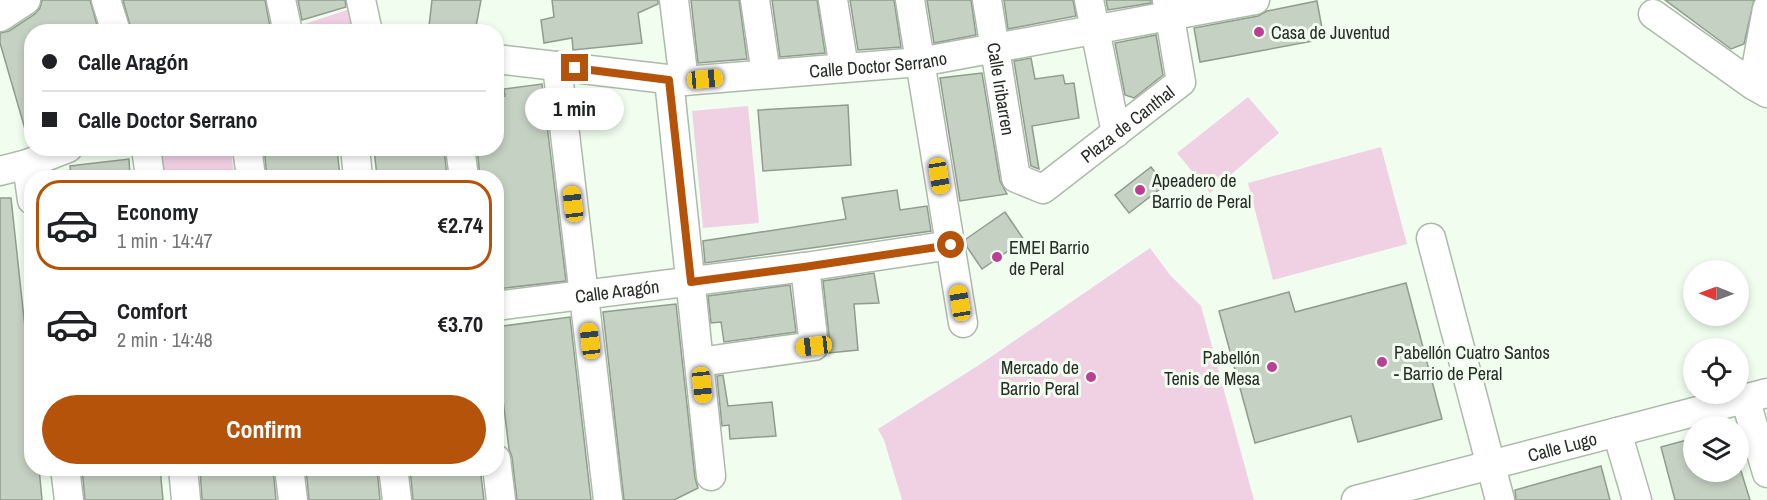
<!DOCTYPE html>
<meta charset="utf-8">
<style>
:root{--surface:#fff;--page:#f6f6f6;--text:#202124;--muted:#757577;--line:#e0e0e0;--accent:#b45309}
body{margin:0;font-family:"Archivo Narrow",sans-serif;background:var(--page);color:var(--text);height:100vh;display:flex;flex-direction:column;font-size:22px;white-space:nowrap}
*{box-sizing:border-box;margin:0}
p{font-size:20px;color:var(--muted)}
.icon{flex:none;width:33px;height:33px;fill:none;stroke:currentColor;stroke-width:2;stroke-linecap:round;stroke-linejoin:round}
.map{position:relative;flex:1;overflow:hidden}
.sheet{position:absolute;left:24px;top:170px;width:480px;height:306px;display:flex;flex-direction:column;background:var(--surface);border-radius:24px;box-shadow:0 3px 9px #0003}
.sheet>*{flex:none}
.hud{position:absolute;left:24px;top:24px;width:480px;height:132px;border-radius:24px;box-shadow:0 3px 9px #0003;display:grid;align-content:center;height:132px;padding:0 18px;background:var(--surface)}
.needle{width:39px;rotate:271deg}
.buttons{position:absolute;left:1683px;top:260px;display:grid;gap:12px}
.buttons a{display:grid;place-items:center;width:66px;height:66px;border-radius:50%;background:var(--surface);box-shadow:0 3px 9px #0003;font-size:30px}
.end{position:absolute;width:27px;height:27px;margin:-14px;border:8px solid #b45309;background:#fff;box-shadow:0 0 0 3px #fff}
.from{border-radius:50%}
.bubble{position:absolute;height:42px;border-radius:21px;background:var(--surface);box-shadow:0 3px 9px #0003;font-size:20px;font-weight:700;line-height:42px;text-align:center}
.car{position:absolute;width:18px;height:36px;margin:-18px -9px;border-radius:8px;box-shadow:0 0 4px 2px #0007;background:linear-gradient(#f5c518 24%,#345 0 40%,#f5c518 0 76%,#345 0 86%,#f5c518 0)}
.hud b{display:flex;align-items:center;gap:21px;height:57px;font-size:22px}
.hud b+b{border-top:2px solid var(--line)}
.hud i{width:15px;height:15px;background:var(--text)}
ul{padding:10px 0 0;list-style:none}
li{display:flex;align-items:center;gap:18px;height:90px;margin:0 12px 9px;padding:0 6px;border:3px solid transparent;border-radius:24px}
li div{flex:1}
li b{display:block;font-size:22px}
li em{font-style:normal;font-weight:700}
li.selected{border-color:var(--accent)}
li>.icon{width:54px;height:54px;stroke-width:1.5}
.button{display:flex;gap:12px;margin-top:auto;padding:12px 18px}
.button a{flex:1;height:69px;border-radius:36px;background:var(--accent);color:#fff;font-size:24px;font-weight:700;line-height:69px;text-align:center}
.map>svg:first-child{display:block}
.green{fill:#f0d0e3}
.building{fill:#c5d1c3;stroke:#909c8e;stroke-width:1.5}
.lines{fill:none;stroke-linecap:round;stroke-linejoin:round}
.minor-casing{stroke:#adbaab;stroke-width:31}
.minor{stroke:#fff;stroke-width:28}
.route{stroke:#b45309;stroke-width:8}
.poi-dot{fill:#b94095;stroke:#f1feef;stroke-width:2}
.labels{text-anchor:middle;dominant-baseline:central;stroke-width:6;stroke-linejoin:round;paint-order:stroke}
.poi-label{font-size:18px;fill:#272c26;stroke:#f1feef;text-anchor:start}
.street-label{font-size:18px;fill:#272c26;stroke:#f1feef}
</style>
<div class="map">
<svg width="1767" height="500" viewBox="0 0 1767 500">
<rect width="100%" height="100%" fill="#f1feef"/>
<g class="green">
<polygon points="353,8 357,31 299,31 298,26"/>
<polygon points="1248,97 1279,133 1210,193 1177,153"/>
<polygon points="748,106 759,223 703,228 692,111"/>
<polygon points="1381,147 1407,244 1273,280 1248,183"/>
<polygon points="157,149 231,149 234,177 160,177"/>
<polygon points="1150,248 1170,275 1201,306 1254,500 902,500 884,440 878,429 979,365"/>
</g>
<g class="building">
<polygon points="42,0 90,0 99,32 32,32 32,135 27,136 0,43 0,33 9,31 35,14 40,8"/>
<polygon points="123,0 265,0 271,32 132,32"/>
<polygon points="298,0 345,0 346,7 302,20"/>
<polygon points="432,0 481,0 475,32 452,32 429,26"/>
<polygon points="552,0 658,0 658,4 638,13 642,43 573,50 572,38 544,43 541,20 554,17"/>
<polygon points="691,0 739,0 747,59 698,63"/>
<polygon points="772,0 817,0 825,53 780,57"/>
<polygon points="850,0 894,0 901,47 858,50"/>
<polygon points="927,0 971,0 976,35 934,43"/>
<polygon points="1004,0 1073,0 1076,16 1008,29"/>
<polygon points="1106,0 1151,0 1151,3 1108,10"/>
<polygon points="1665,0 1754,0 1744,44 1731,49"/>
<polygon points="1317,1 1324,39 1200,62 1194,28 1258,16 1267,11"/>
<polygon points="1156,35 1163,75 1134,98 1125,95 1115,43"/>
<polygon points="1031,58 1035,79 1063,75 1065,84 1074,83 1079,118 1032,126 1039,169 1031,166 1014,61"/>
<polygon points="982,73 1000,181 1007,194 960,201 940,78"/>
<polygon points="542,84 566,281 496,289 496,177 480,177 477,148 496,148 496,97 505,96 504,89"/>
<polygon points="848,105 851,165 763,171 758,110"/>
<polygon points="264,148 337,148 340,177 267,177"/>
<polygon points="374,148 444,148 447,177 377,177"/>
<polygon points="129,159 130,177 71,177 70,166"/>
<polygon points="1151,167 1165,185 1129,213 1115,195"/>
<polygon points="897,190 900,210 927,206 931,231 705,263 703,241 846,219 842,198"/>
<polygon points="0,198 11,198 32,393 32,468 39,468 42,500 0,500"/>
<polygon points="1005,212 1024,240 982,269 967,247 966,239"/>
<polygon points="874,273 879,303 854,304 858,350 829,353 830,344 823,281"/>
<polygon points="1406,283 1442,419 1358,442 1351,416 1255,443 1219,311 1289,292 1295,312"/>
<polygon points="790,285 796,332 724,342 721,322 711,323 708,296"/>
<polygon points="676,304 695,478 698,488 674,500 624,500 603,312"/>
<polygon points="570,317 591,500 517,500 512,457 509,449 496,342 496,327"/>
<polygon points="723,375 728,406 772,402 776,436 730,439 729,425 722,426 717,376"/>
<polygon points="1694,438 1694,471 1741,471 1750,500 1675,500 1661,447"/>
<polygon points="1601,466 1610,500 1516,500 1515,490"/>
<polygon points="82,468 160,468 163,500 85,500"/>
<polygon points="200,468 273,468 276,500 202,500"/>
<polygon points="306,468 377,468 380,500 309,500"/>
<polygon points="410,468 480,468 484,500 413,500"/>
</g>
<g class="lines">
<defs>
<g id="minor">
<polyline points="106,0 116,32"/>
<polyline points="281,0 288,32"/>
<polyline points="361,0 368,32"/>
<polyline points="674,0 684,81"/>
<polyline points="755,0 766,74"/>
<polyline points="833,0 844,68"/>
<polyline points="910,0 963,323"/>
<path id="s1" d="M987,0l29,178 27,11 138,-107 -14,-82"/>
<polyline points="1089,0 1116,133"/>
<polyline points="1653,14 1753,85 1767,93"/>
<polyline points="0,17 26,0"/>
<path id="s2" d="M496,59l188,22 236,-19 335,-62"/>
<polyline points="557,66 608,500"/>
<polyline points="669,80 711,476"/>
<polyline points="1753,85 1767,9"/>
<polyline points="146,148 150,177"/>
<polyline points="247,148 251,177"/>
<polyline points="355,148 358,177"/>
<polyline points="460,148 464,177"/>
<polyline points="27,164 32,200"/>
<polyline points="0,171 27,164 68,148"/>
<polyline points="1431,238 1500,500"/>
<path id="s3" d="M496,306l309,-39 146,-22"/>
<polyline points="699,362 814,346 805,267"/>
<polyline points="1745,398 1767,473"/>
<polyline points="1617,432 1637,500"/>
<polyline points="496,459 501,500"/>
<polyline points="65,468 69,500"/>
<polyline points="183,468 186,500"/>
<polyline points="289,468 293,500"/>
<polyline points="393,468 397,500"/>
<path id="s4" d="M1356,500l411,-107"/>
</g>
</defs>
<use href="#minor" class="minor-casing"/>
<use href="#minor" class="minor"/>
</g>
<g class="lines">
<polyline class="route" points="575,68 669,80 691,282 804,267 951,245"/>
</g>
<g class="poi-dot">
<circle cx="1259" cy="32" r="6"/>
<circle cx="1140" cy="190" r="6"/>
<circle cx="997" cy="257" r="6"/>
<circle cx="1382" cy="362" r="6"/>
<circle cx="1272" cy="367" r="6"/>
<circle cx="1091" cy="377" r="6"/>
</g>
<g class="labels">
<g class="poi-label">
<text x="1271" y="32">Casa de Juventud</text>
<text x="1152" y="180">Apeadero de<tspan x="1152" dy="21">Barrio de Peral</tspan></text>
<text x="1009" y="247">EMEI Barrio<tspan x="1009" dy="21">de Peral</tspan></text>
<text x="1394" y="352">Pabellón Cuatro Santos<tspan x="1394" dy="21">- Barrio de Peral</tspan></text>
<text x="1260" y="357" text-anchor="end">Pabellón<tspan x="1260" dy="21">Tenis de Mesa</tspan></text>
<text x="1079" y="367" text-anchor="end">Mercado de<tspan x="1079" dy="21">Barrio Peral</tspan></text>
</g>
<g class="street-label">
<text stroke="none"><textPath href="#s2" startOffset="384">Calle Doctor Serrano</textPath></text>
<text stroke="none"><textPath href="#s1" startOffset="90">Calle Iribarren</textPath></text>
<text stroke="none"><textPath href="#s1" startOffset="316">Plaza de Canthal</textPath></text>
<text stroke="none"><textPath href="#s3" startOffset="122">Calle Aragón</textPath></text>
<text stroke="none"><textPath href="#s4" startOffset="213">Calle Lugo</textPath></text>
</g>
</g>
</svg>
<div class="buttons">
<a><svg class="needle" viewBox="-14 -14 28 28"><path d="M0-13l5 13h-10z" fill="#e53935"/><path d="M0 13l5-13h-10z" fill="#757577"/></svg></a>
<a><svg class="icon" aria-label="locate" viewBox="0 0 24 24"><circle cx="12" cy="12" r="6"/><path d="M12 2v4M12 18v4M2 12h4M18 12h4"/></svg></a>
<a><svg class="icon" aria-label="layers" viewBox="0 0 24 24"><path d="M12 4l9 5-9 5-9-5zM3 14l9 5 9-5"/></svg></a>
</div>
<i class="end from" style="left:951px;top:245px"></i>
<i class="end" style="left:575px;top:68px"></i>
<div class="bubble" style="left:525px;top:88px;width:99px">1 min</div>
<i class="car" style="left:705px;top:79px;rotate:85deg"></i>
<i class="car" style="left:939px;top:176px;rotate:171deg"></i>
<i class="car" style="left:573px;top:204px;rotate:353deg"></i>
<i class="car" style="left:960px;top:303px;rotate:351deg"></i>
<i class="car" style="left:590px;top:341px;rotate:353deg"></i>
<i class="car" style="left:814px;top:346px;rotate:263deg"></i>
<i class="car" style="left:702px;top:385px;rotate:174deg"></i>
<div class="hud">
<b><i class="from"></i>Calle Aragón</b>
<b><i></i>Calle Doctor Serrano</b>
</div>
<section class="sheet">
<ul>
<li class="selected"><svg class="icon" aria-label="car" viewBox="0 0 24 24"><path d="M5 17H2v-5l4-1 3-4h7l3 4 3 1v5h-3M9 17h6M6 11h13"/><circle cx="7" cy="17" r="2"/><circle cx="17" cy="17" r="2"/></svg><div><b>Economy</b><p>1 min · 14:47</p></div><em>€2.74</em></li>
<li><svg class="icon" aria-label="car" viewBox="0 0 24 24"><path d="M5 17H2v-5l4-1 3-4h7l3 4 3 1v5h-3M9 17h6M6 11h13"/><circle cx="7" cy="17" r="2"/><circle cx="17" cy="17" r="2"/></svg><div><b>Comfort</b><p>2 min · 14:48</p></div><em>€3.70</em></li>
</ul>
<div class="button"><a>Confirm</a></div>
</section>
</div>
